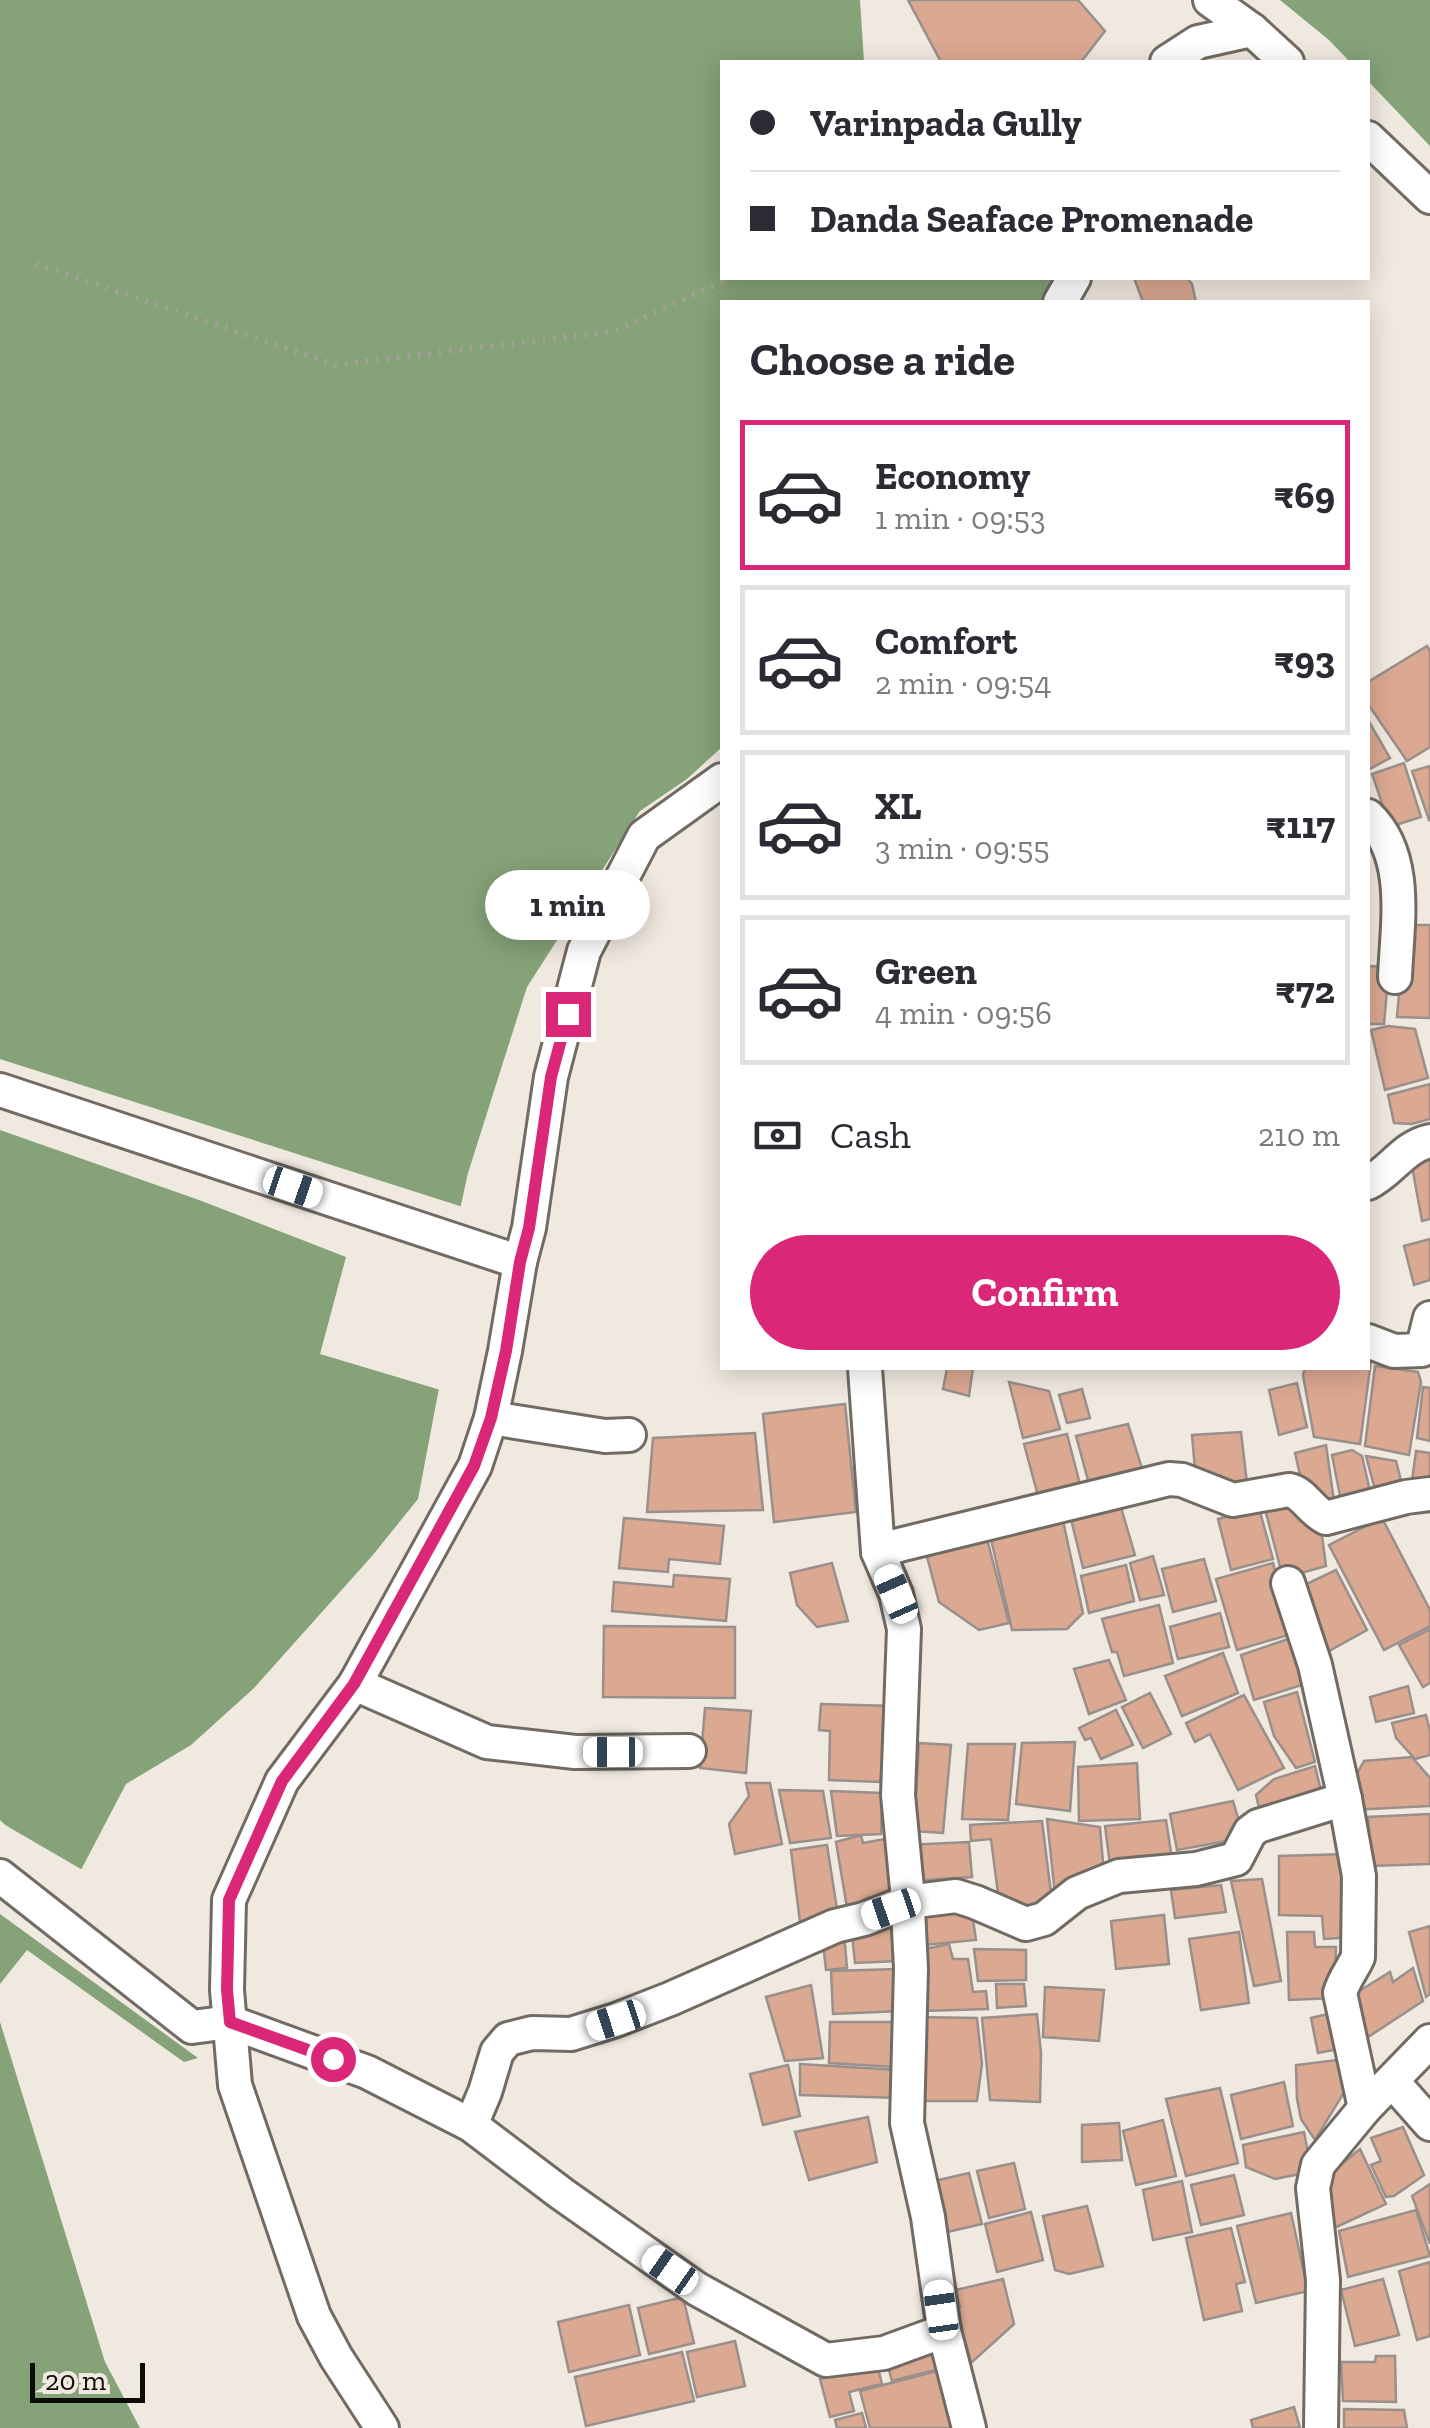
<!DOCTYPE html>
<meta charset="utf-8">
<style>
:root{--surface:#fff;--page:#f7f7f7;--text:#2b2b33;--muted:#7c7c81;--line:#e1e1e2;--accent:#db2777}
body{margin:0;font-family:"Zilla Slab",serif;background:var(--page);color:var(--text);height:100vh;display:flex;flex-direction:column;font-size:38px;white-space:nowrap}
*{box-sizing:border-box;margin:0}
p{font-size:32px;color:var(--muted)}
.icon{flex:none;width:55px;height:55px;fill:none;stroke:currentColor;stroke-width:2;stroke-linecap:round;stroke-linejoin:round}
.map{position:relative;flex:1;overflow:hidden}
.details{position:absolute;left:720px;top:300px;width:650px;height:1070px;display:flex;flex-direction:column;background:var(--surface);border-radius:0px;box-shadow:0 5px 25px #0003}
.details>*{flex:none}
.guide{position:absolute;left:720px;top:60px;width:650px;height:220px;border-radius:0px;box-shadow:0 5px 25px #0003;display:grid;align-content:center;height:220px;padding:0 30px;background:var(--surface)}
.scale{position:absolute;left:30px;bottom:25px;width:115px;box-sizing:border-box;padding-left:10px;border:5px solid #0e0c09;border-top:0;font-size:28px;line-height:35px;white-space:nowrap;color:#0e0c09;-webkit-text-stroke:8px #f0e9e0;paint-order:stroke}
.end{position:absolute;width:45px;height:45px;margin:-22px;border:12px solid #db2777;background:#fff;box-shadow:0 0 0 5px #fff}
.from{border-radius:50%}
.bubble{position:absolute;height:70px;border-radius:35px;background:var(--surface);box-shadow:0 5px 25px #0003;font-size:32px;font-weight:800;line-height:70px;text-align:center}
.car{position:absolute;width:30px;height:60px;margin:-30px -15px;border-radius:12px;box-shadow:0 0 8px 2px #0007;background:linear-gradient(#fff 24%,#345 0 40%,#fff 0 76%,#345 0 86%,#fff 0)}
.guide b{display:flex;align-items:center;gap:35px;height:95px;font-size:38px}
.guide b+b{border-top:2px solid var(--line)}
.guide i{width:25px;height:25px;background:var(--text)}
ul{padding:0;list-style:none}
li{display:flex;align-items:center;gap:30px;height:150px;margin:0 20px 15px;padding:0 10px;border:5px solid var(--line);border-radius:0px}
li div{flex:1}
li b{display:block;font-size:38px}
li em{font-style:normal;font-weight:800}
li.on{border-color:var(--accent)}
li>.icon{width:90px;height:90px;stroke-width:1.5}
h2{padding:0 30px;font-size:45px;line-height:120px}
.pay{display:flex;align-items:center;gap:25px;height:110px;padding:0 30px;font-size:38px}
.pay p{margin-inline-start:auto}
.primary-button{display:flex;gap:20px;margin-top:auto;padding:20px 30px}
.primary-button a{flex:1;height:115px;border-radius:60px;background:var(--accent);color:#fff;font-size:40px;font-weight:800;line-height:115px;text-align:center}
.map>svg:first-child{display:block}
.water{fill:#85a278}
.pier{fill:#f0e9e0}
.building{fill:#dba891;stroke:#998f8b;stroke-width:2.5}
.lines{fill:none;stroke-linecap:round;stroke-linejoin:round}
.minor-casing{stroke:#716b63;stroke-width:38}
.path{stroke:#a5a099;stroke-width:6;stroke-dasharray:2.5 8;stroke-linecap:butt}
.minor{stroke:#fff;stroke-width:32}
.route{stroke:#db2777;stroke-width:12}
</style>
<div class="map">
<svg width="1430" height="2428" viewBox="0 0 1430 2428">
<rect width="100%" height="100%" fill="#f0e9e0"/>
<g class="water">
<polygon points="0,0 908,0 941,62 722,62 722,278 1058,278 1049,302 722,302 722,747 687,779 640,811 527,987 468,1173 459,1214 0,1062"/>
<polygon points="1280,0 1430,0 1430,146 1368,81 1368,62 1350,62 1329,40"/>
<polygon points="0,1116 456,1283 439,1388 418,1499 372,1556 253,1689 191,1745 126,1784 71,1889 0,1820"/>
<polygon points="0,1914 198,2058 184,2062 27,1950 0,1984"/>
<polygon points="0,2022 105,2362 140,2428 0,2428"/>
</g>
<g class="pier">
<polygon points="860,0 913,0 946,62 864,62"/>
<polygon points="0,1059 466,1208 464,1215 458,1219 453,1214 0,1067"/>
<polygon points="0,1111 361,1233 458,1279 461,1284 444,1391 320,1354 346,1257 199,1200 0,1130"/>
<polygon points="0,1822 86,1872 75,1893 68,1893 0,1827"/>
</g>
<g class="building">
<polygon points="908,0 1078,0 1105,31 1081,62 941,62"/>
<polygon points="1134,278 1187,278 1192,284 1196,302 1143,302"/>
<polygon points="1427,646 1430,651 1430,747 1407,761 1368,704 1368,682"/>
<polygon points="1368,720 1390,758 1368,770"/>
<polygon points="1404,763 1421,817 1390,827 1372,774"/>
<polygon points="1430,766 1430,819 1429,820 1412,771"/>
<polygon points="1405,925 1430,925 1430,1018 1397,1017"/>
<polygon points="1368,966 1389,967 1384,1024 1368,1024"/>
<polygon points="1388,1026 1415,1029 1428,1078 1385,1090 1371,1030"/>
<polygon points="1430,1084 1430,1119 1412,1124 1394,1123 1388,1095"/>
<polygon points="1430,1158 1430,1219 1422,1221 1411,1161"/>
<polygon points="1430,1239 1430,1280 1414,1285 1404,1246"/>
<polygon points="1368,1360 1371,1361 1360,1444 1314,1437 1303,1375 1305,1368 1368,1368"/>
<polygon points="1375,1366 1418,1372 1421,1382 1409,1455 1365,1446"/>
<polygon points="947,1368 973,1368 969,1396 943,1389"/>
<polygon points="1009,1382 1049,1391 1060,1429 1023,1438"/>
<polygon points="1297,1383 1307,1427 1279,1435 1269,1390"/>
<polygon points="1423,1387 1430,1388 1430,1441 1417,1438"/>
<polygon points="1082,1389 1090,1418 1067,1423 1059,1395"/>
<polygon points="845,1404 856,1512 774,1522 763,1414"/>
<polygon points="1128,1424 1146,1481 1092,1495 1076,1436"/>
<polygon points="1241,1432 1247,1483 1196,1481 1192,1435"/>
<polygon points="755,1433 763,1510 647,1512 653,1438"/>
<polygon points="1067,1434 1083,1496 1041,1507 1024,1444"/>
<polygon points="1326,1445 1335,1508 1304,1493 1295,1453"/>
<polygon points="1352,1450 1362,1456 1373,1504 1343,1511 1332,1455"/>
<polygon points="1416,1451 1430,1453 1430,1486 1411,1489"/>
<polygon points="1366,1456 1396,1461 1404,1492 1377,1497"/>
<polygon points="1300,1499 1320,1521 1326,1566 1283,1578 1265,1509"/>
<polygon points="1120,1504 1135,1555 1083,1568 1070,1515"/>
<polygon points="1259,1508 1273,1559 1231,1570 1218,1519"/>
<polygon points="1062,1516 1083,1613 1067,1629 1012,1630 990,1535"/>
<polygon points="624,1518 724,1526 720,1564 669,1559 668,1572 619,1568"/>
<polygon points="1382,1518 1430,1610 1430,1626 1384,1650 1329,1545"/>
<polygon points="987,1539 1009,1623 979,1630 939,1602 926,1553"/>
<polygon points="1153,1556 1164,1595 1140,1600 1130,1563"/>
<polygon points="1204,1559 1216,1601 1173,1612 1162,1569"/>
<polygon points="832,1563 848,1621 817,1627 797,1605 790,1573"/>
<polygon points="1273,1563 1292,1634 1237,1650 1216,1579"/>
<polygon points="1126,1565 1134,1601 1089,1613 1081,1576"/>
<polygon points="1336,1570 1367,1630 1329,1651 1298,1588"/>
<polygon points="674,1575 730,1579 726,1621 612,1611 614,1582 673,1587"/>
<polygon points="1159,1605 1173,1663 1124,1676 1117,1652 1112,1652 1102,1619"/>
<polygon points="1220,1613 1229,1647 1178,1659 1170,1627"/>
<polygon points="604,1626 735,1627 735,1698 603,1697"/>
<polygon points="1430,1629 1430,1683 1423,1687 1399,1645"/>
<polygon points="1291,1638 1305,1684 1254,1700 1241,1655"/>
<polygon points="1223,1653 1238,1693 1182,1716 1165,1676"/>
<polygon points="1109,1660 1126,1700 1089,1714 1074,1669"/>
<polygon points="1408,1686 1414,1713 1376,1722 1370,1697"/>
<polygon points="1297,1692 1315,1762 1296,1768 1274,1736 1264,1702"/>
<polygon points="1150,1693 1171,1734 1143,1748 1122,1707"/>
<polygon points="1244,1695 1284,1768 1238,1790 1210,1734 1195,1742 1186,1723"/>
<polygon points="821,1704 892,1706 880,1782 829,1780 830,1731 819,1730"/>
<polygon points="705,1708 751,1711 746,1773 700,1768"/>
<polygon points="1116,1710 1133,1745 1101,1759 1091,1738 1085,1740 1079,1728"/>
<polygon points="1426,1715 1430,1731 1430,1755 1415,1759 1396,1738 1392,1723"/>
<polygon points="1075,1742 1070,1811 1016,1804 1022,1743"/>
<polygon points="919,1743 951,1745 943,1833 914,1831"/>
<polygon points="968,1744 1015,1744 1008,1820 962,1819"/>
<polygon points="1412,1757 1430,1778 1430,1806 1351,1810 1348,1791 1364,1761"/>
<polygon points="1137,1763 1140,1819 1079,1821 1078,1767"/>
<polygon points="1315,1766 1323,1799 1261,1817 1256,1795 1274,1779"/>
<polygon points="746,1783 770,1783 782,1844 735,1854 729,1824 749,1796"/>
<polygon points="779,1790 823,1791 831,1838 790,1843"/>
<polygon points="831,1791 882,1793 881,1834 837,1836"/>
<polygon points="1233,1801 1244,1838 1177,1850 1170,1814"/>
<polygon points="1430,1814 1430,1864 1371,1866 1368,1817"/>
<polygon points="1047,1819 1100,1827 1104,1874 1056,1904"/>
<polygon points="1166,1820 1173,1865 1111,1872 1105,1826"/>
<polygon points="1042,1821 1051,1893 1044,1904 1000,1909 991,1839 971,1841 970,1825"/>
<polygon points="861,1835 863,1843 890,1838 898,1906 848,1914 836,1842"/>
<polygon points="969,1842 972,1877 909,1881 906,1845"/>
<polygon points="827,1845 839,1922 801,1930 791,1850"/>
<polygon points="1347,1854 1353,1937 1324,1939 1322,1916 1279,1915 1279,1856"/>
<polygon points="1262,1879 1281,1981 1254,1986 1231,1881"/>
<polygon points="1221,1885 1226,1912 1175,1918 1171,1890"/>
<polygon points="920,1905 971,1906 976,1940 924,1945"/>
<polygon points="1164,1915 1169,1964 1116,1969 1111,1921"/>
<polygon points="898,1922 899,1961 855,1963 851,1926"/>
<polygon points="1430,1926 1430,1994 1426,1997 1409,1932"/>
<polygon points="844,1932 847,1968 826,1970 822,1934"/>
<polygon points="1239,1932 1249,2003 1201,2010 1189,1939"/>
<polygon points="1287,1932 1314,1932 1315,1947 1336,1947 1334,1998 1289,2000"/>
<polygon points="949,1944 953,1959 968,1959 973,1992 986,1991 988,2009 923,2011 924,1949"/>
<polygon points="974,1949 1026,1950 1026,1980 978,1981"/>
<polygon points="1413,1968 1423,2001 1359,2043 1348,1998 1390,1972 1393,1982"/>
<polygon points="897,1969 901,2011 833,2014 831,1971"/>
<polygon points="996,1984 1024,1984 1026,2006 997,2008"/>
<polygon points="811,1985 823,2058 785,2061 766,1997"/>
<polygon points="1045,1987 1104,1990 1099,2041 1043,2037"/>
<polygon points="1340,2011 1348,2047 1318,2053 1311,2018"/>
<polygon points="1037,2014 1041,2053 1040,2102 990,2100 982,2018"/>
<polygon points="916,2017 977,2018 982,2064 977,2101 919,2101"/>
<polygon points="830,2022 897,2022 894,2067 829,2063"/>
<polygon points="1337,2060 1348,2086 1315,2140 1301,2119 1297,2099 1296,2065"/>
<polygon points="800,2064 898,2070 898,2098 800,2095"/>
<polygon points="788,2065 800,2116 763,2125 750,2074"/>
<polygon points="1284,2082 1293,2126 1241,2139 1231,2095"/>
<polygon points="1220,2088 1238,2163 1186,2176 1166,2099"/>
<polygon points="868,2117 877,2162 809,2180 795,2132"/>
<polygon points="1163,2120 1176,2176 1136,2185 1123,2131"/>
<polygon points="1119,2123 1122,2160 1082,2162 1082,2125"/>
<polygon points="1403,2127 1424,2175 1394,2196 1386,2197 1371,2165 1381,2161 1371,2138"/>
<polygon points="1304,2132 1310,2163 1300,2174 1275,2179 1246,2167 1243,2145"/>
<polygon points="1360,2149 1386,2204 1330,2230 1326,2177"/>
<polygon points="1014,2163 1025,2209 989,2218 977,2171"/>
<polygon points="969,2173 982,2224 943,2233 930,2182"/>
<polygon points="1234,2175 1244,2215 1201,2225 1191,2185"/>
<polygon points="1182,2181 1192,2232 1153,2240 1143,2190"/>
<polygon points="1430,2184 1430,2244 1412,2196"/>
<polygon points="1087,2206 1103,2266 1069,2274 1055,2270 1043,2216"/>
<polygon points="1416,2210 1430,2256 1348,2277 1339,2231"/>
<polygon points="1031,2212 1043,2260 997,2272 985,2224"/>
<polygon points="1291,2213 1308,2291 1256,2303 1237,2226"/>
<polygon points="1231,2228 1245,2282 1236,2284 1242,2311 1204,2320 1186,2238"/>
<polygon points="1430,2262 1430,2336 1417,2340 1399,2271"/>
<polygon points="1003,2279 1014,2324 971,2363 957,2308 960,2307 956,2290"/>
<polygon points="1383,2279 1399,2335 1355,2346 1341,2290"/>
<polygon points="683,2297 694,2343 649,2354 638,2308"/>
<polygon points="629,2305 640,2355 569,2372 558,2322"/>
<polygon points="735,2341 745,2386 697,2397 687,2352"/>
<polygon points="932,2342 939,2369 892,2381 885,2355"/>
<polygon points="682,2352 694,2401 586,2426 575,2377"/>
<polygon points="1376,2356 1395,2356 1396,2402 1343,2401 1341,2362 1375,2362"/>
<polygon points="877,2364 882,2384 849,2392 854,2411 830,2417 820,2379"/>
<polygon points="941,2370 956,2428 870,2428 860,2391"/>
<polygon points="1294,2407 1300,2428 1253,2428 1251,2420"/>
<polygon points="1344,2409 1404,2410 1407,2428 1344,2428"/>
<polygon points="862,2413 866,2428 837,2428 835,2420"/>
</g>
<g class="lines">
<defs>
<g id="minor">
<polyline points="1210,0 1252,30 1287,62"/>
<polyline points="1167,62 1198,42 1252,30"/>
<polyline points="1368,138 1430,197"/>
<polyline points="1060,302 1074,278"/>
<path d="M1368,816c42,40 29,108 27,161"/>
<polyline points="0,1090 520,1262"/>
<path d="M1368,1183c24,-12 35,-36 62,-42"/>
<polyline points="1368,1341 1394,1351 1422,1350 1430,1318"/>
<polyline points="865,1368 878,1552 896,1594 904,1629 898,1795 907,1889 911,1969 907,2123 928,2217 944,2331 969,2428"/>
<polyline points="491,1418 605,1436 629,1435"/>
<path d="M878,1552l21,-7 270,-66 13,1 51,20 56,-10c15,3 22,21 37,28l80,-21 24,-3"/>
<path d="M1288,1583l27,82 30,134 14,77 -1,81c-6,13 -14,22 -18,36l25,115"/>
<polyline points="355,1684 487,1742 575,1752 689,1751"/>
<polyline points="0,1876 192,2027 230,2022 367,2072 471,2125 562,2194 697,2289 826,2360 884,2353 944,2331"/>
<polyline points="1393,2082 1430,2124"/>
<polyline points="471,2125 485,2092 497,2052 508,2039 532,2033 571,2034 616,2020 670,1999 835,1926 864,1919 908,1902 956,1896 975,1902 1026,1924 1044,1919 1077,1893 1119,1876 1196,1869 1236,1859 1250,1832 1258,1826 1345,1799"/>
<polyline points="382,2428 336,2357 314,2316 235,2085 227,1990 229,1900 282,1781 355,1684 475,1466 491,1418 505,1351 520,1262 529,1228 551,1077 584,951 644,836 722,780"/>
<polyline points="1321,2428 1323,2280 1313,2188 1318,2165 1365,2108 1430,2041"/>
</g>
</defs>
<use href="#minor" class="minor-casing"/>
<polyline class="path" points="36,264 336,365 615,331 730,278"/>
<use href="#minor" class="minor"/>
</g>
<g class="lines">
<polyline class="route" points="333,2059 230,2022 227,1990 229,1900 282,1781 354,1684 474,1466 491,1418 506,1351 520,1262 529,1228 551,1077 568,1014"/>
</g>
</svg>
<div class="scale">20 m</div>
<i class="end from" style="left:333px;top:2059px"></i>
<i class="end" style="left:568px;top:1014px"></i>
<div class="bubble" style="left:485px;top:870px;width:165px">1 min</div>
<i class="car" style="left:293px;top:1187px;rotate:109deg"></i>
<i class="car" style="left:896px;top:1594px;rotate:336deg"></i>
<i class="car" style="left:613px;top:1752px;rotate:270deg"></i>
<i class="car" style="left:891px;top:1909px;rotate:251deg"></i>
<i class="car" style="left:616px;top:2020px;rotate:252deg"></i>
<i class="car" style="left:670px;top:2270px;rotate:305deg"></i>
<i class="car" style="left:941px;top:2310px;rotate:352deg"></i>
<div class="guide">
<b><i class="from"></i>Varinpada Gully</b>
<b><i></i>Danda Seaface Promenade</b>
</div>
<section class="details">
<h2>Choose a ride</h2>
<ul>
<li class="on"><svg class="icon" aria-label="car" viewBox="0 0 24 24"><path d="M5 17H2v-5l4-1 3-4h7l3 4 3 1v5h-3M9 17h6M6 11h13"/><circle cx="7" cy="17" r="2"/><circle cx="17" cy="17" r="2"/></svg><div><b>Economy</b><p>1 min · 09:53</p></div><em>₹69</em></li>
<li><svg class="icon" aria-label="car" viewBox="0 0 24 24"><path d="M5 17H2v-5l4-1 3-4h7l3 4 3 1v5h-3M9 17h6M6 11h13"/><circle cx="7" cy="17" r="2"/><circle cx="17" cy="17" r="2"/></svg><div><b>Comfort</b><p>2 min · 09:54</p></div><em>₹93</em></li>
<li><svg class="icon" aria-label="car" viewBox="0 0 24 24"><path d="M5 17H2v-5l4-1 3-4h7l3 4 3 1v5h-3M9 17h6M6 11h13"/><circle cx="7" cy="17" r="2"/><circle cx="17" cy="17" r="2"/></svg><div><b>XL</b><p>3 min · 09:55</p></div><em>₹117</em></li>
<li><svg class="icon" aria-label="car" viewBox="0 0 24 24"><path d="M5 17H2v-5l4-1 3-4h7l3 4 3 1v5h-3M9 17h6M6 11h13"/><circle cx="7" cy="17" r="2"/><circle cx="17" cy="17" r="2"/></svg><div><b>Green</b><p>4 min · 09:56</p></div><em>₹72</em></li>
</ul>
<div class="pay"><svg class="icon" aria-label="cash" viewBox="0 0 24 24"><path d="M3 7h18v10H3z"/><circle cx="12" cy="12" r="2"/></svg>Cash<p>210 m</p></div>
<div class="primary-button"><a>Confirm</a></div>
</section>
</div>
